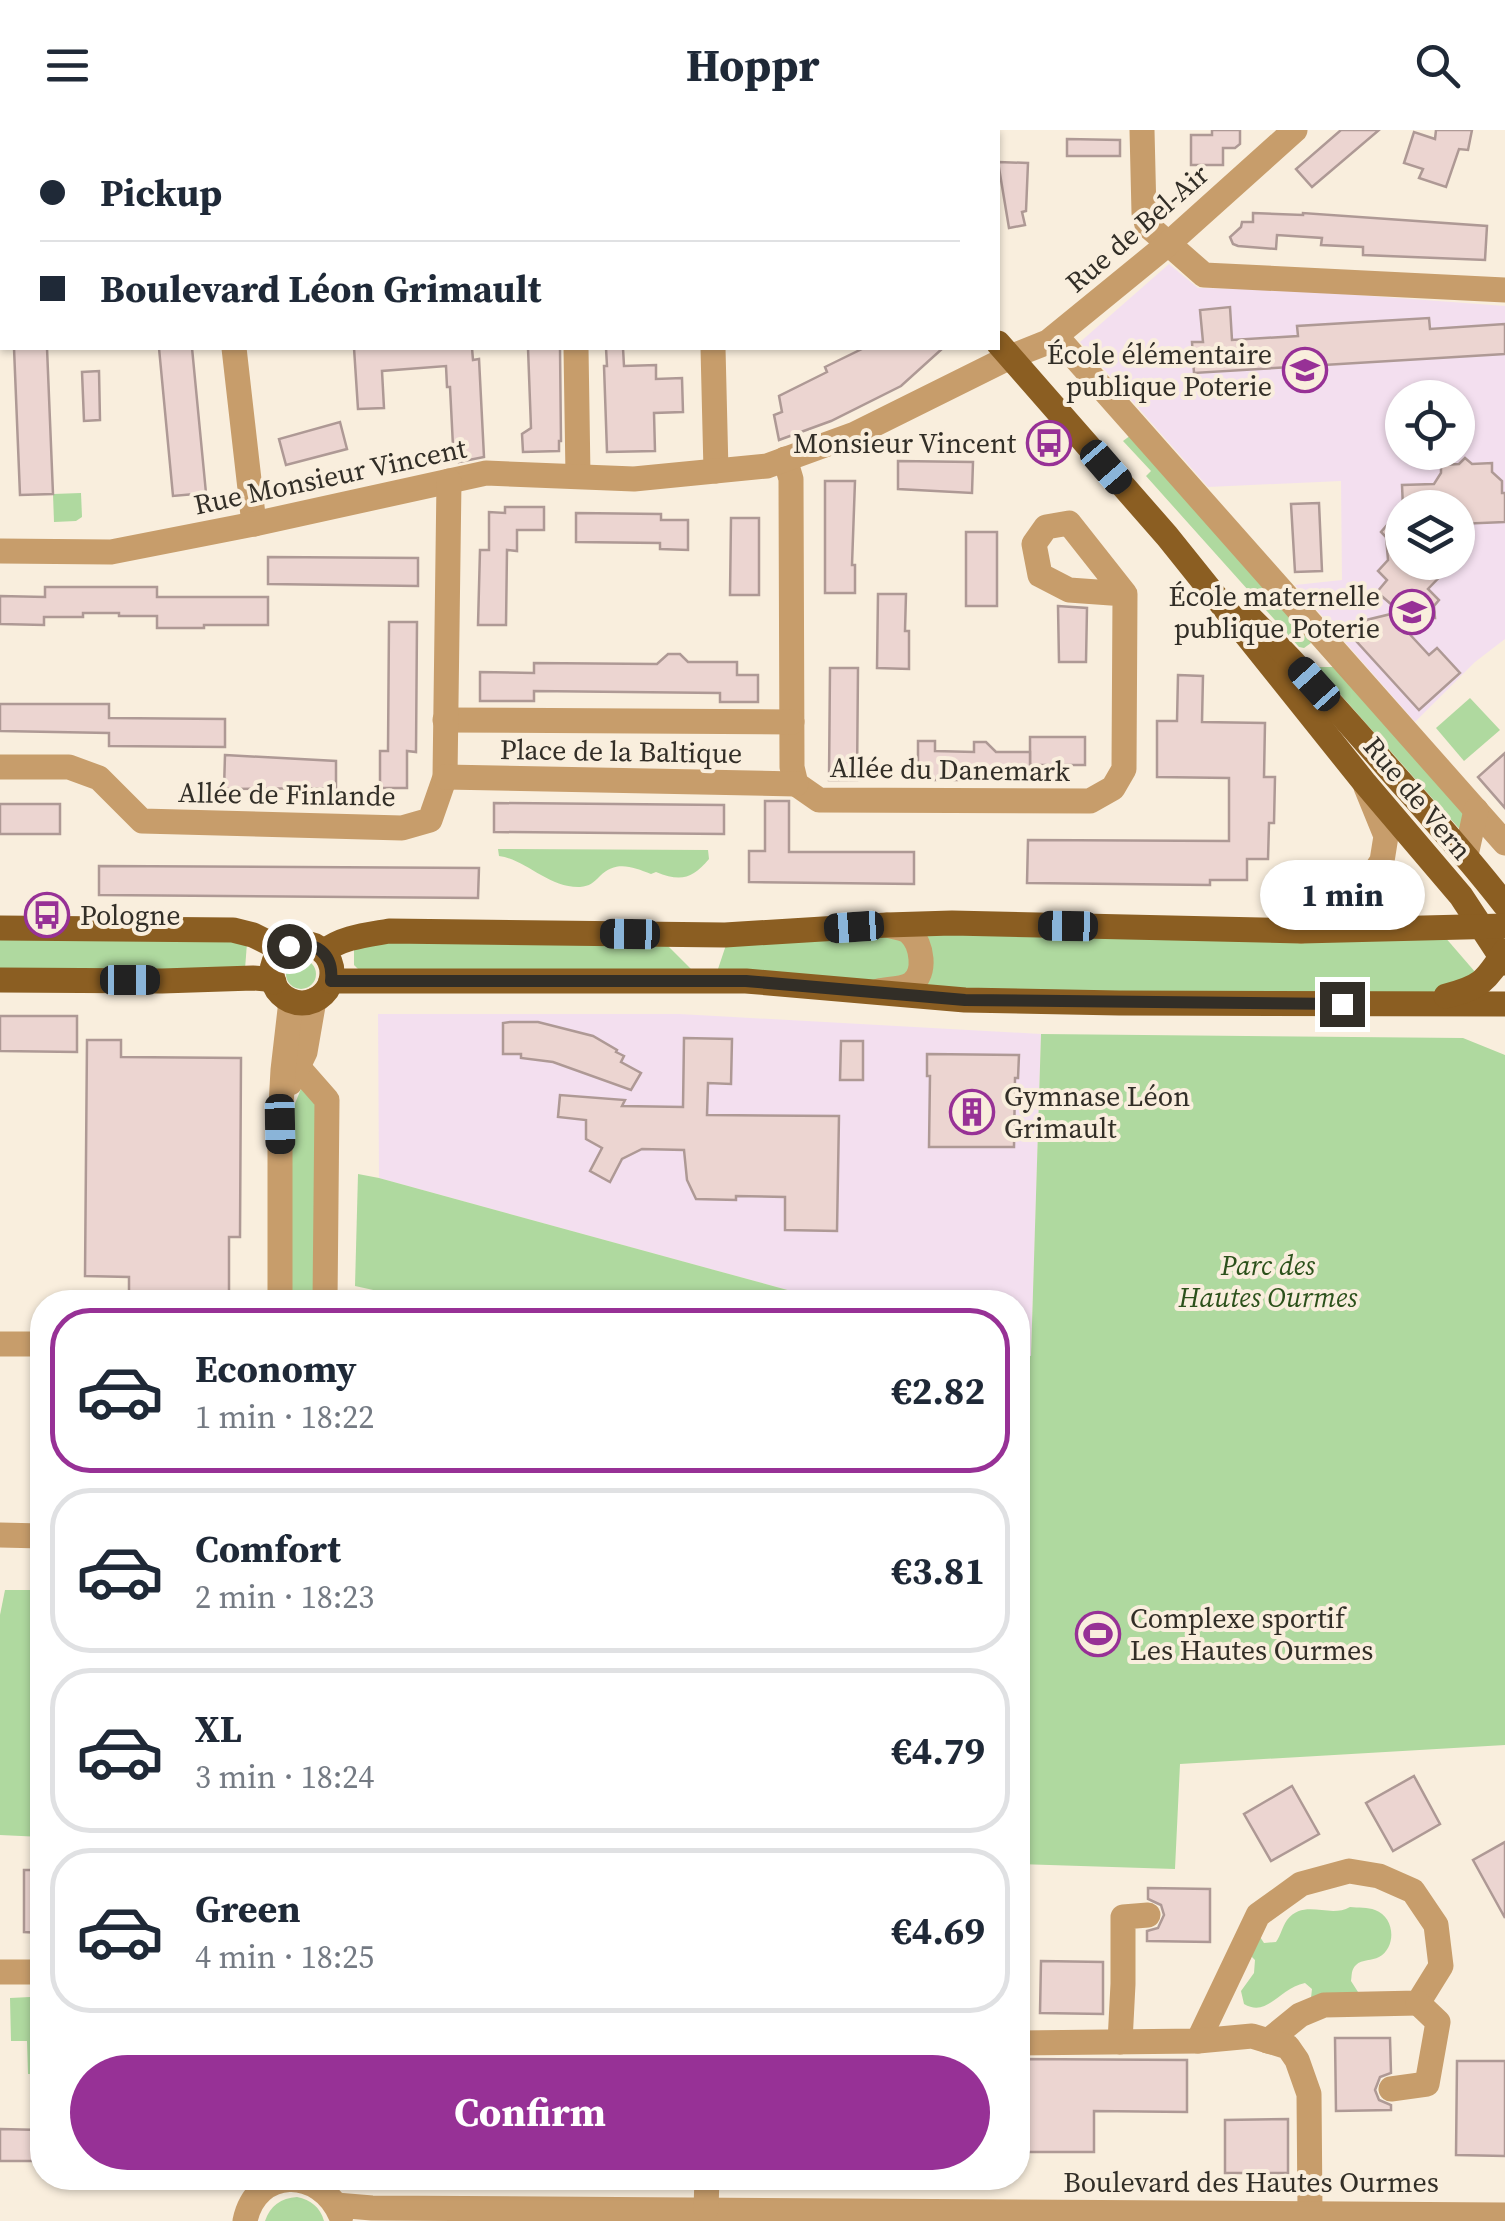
<!DOCTYPE html>
<meta charset="utf-8">
<style>
:root{--surface:#fff;--page:#f6f6f7;--text:#1f2937;--muted:#747a83;--line:#e0e1e3;--accent:#973196}
body{margin:0;font-family:"Source Serif 4",serif;background:var(--page);color:var(--text);height:100vh;display:flex;flex-direction:column;font-size:38px;white-space:nowrap}
*{box-sizing:border-box;margin:0}
p{font-size:32px;color:var(--muted)}
.icon{flex:none;width:55px;height:55px;fill:none;stroke:currentColor;stroke-width:2;stroke-linecap:round;stroke-linejoin:round}
.map{position:relative;flex:1;overflow:hidden}
.details{position:absolute;left:30px;top:1160px;width:1000px;height:900px;display:flex;flex-direction:column;background:var(--surface);border-radius:40px;box-shadow:0 2px 8px #0004}
.details>*{flex:none}
.hud{position:absolute;left:0px;top:0px;width:1000px;height:220px;box-shadow:0 2px 8px #0004;display:grid;align-content:center;height:220px;padding:0 40px;background:var(--surface)}
.fabs{position:absolute;left:1385px;top:250px;display:grid;gap:20px}
.fabs a{display:grid;place-items:center;width:90px;height:90px;border-radius:50%;background:var(--surface);box-shadow:0 2px 8px #0004;font-size:50px}
.end{position:absolute;width:45px;height:45px;margin:-22px;border:12px solid #322e27;background:#fff;box-shadow:0 0 0 5px #fff}
.from{border-radius:50%}
.bubble{position:absolute;height:70px;border-radius:35px;background:var(--surface);box-shadow:0 2px 8px #0004;font-size:32px;font-weight:700;line-height:70px;text-align:center}
.car{position:absolute;width:30px;height:60px;margin:-30px -15px;border-radius:12px;box-shadow:0 0 8px 2px #0007;background:linear-gradient(#222 24%,#8ab4d8 0 40%,#222 0 76%,#8ab4d8 0 86%,#222 0)}
.hud b{display:flex;align-items:center;gap:35px;height:95px;font-size:38px}
.hud b+b{border-top:2px solid var(--line)}
.hud i{width:25px;height:25px;background:var(--text)}
ul{padding:18px 0 0;list-style:none}
li{display:flex;align-items:center;gap:30px;height:165px;margin:0 20px 15px;padding:0 20px;border:5px solid var(--line);border-radius:40px}
li div{flex:1}
li b{display:block;font-size:38px}
li em{font-style:normal;font-weight:700}
li.active{border-color:var(--accent)}
li>.icon{width:90px;height:90px;stroke-width:1.5}
.button{display:flex;gap:20px;margin-top:auto;padding:20px 40px}
.button a{flex:1;height:115px;border-radius:60px;background:var(--accent);color:#fff;font-size:40px;font-weight:700;line-height:115px;text-align:center}
header{display:flex;justify-content:space-between;align-items:center;height:130px;padding:0 40px;background:var(--surface);font-size:45px;font-weight:700}
.map>svg:first-child{display:block}
.education{fill:#f3dfef;fill-rule:evenodd}
.green{fill:#afd99f}
.building{fill:#ecd5d1;stroke:#ae9995;stroke-width:2.5}
.lines{fill:none;stroke-linecap:round;stroke-linejoin:round}
.minor{stroke:#c79d6b;stroke-width:25}
.major{stroke:#8b5e22;stroke-width:25}
.route{stroke:#322e27;stroke-width:12}
.labels{text-anchor:middle;dominant-baseline:central;stroke-width:8;stroke-linejoin:round;paint-order:stroke}
.street-label{font-size:28px;fill:#322e27;stroke:#f9eedd}
.poi-label{font-size:28px;fill:#322e27;stroke:#f9eedd;text-anchor:end}
.park-label{font-size:28px;font-style:italic;fill:#2c511b;stroke:#f9eedd}
</style>
<header><svg class="icon" aria-label="menu" viewBox="0 0 24 24"><path d="M4 6h16M4 12h16M4 18h16"/></svg>Hoppr<svg class="icon" aria-label="search" viewBox="0 0 24 24"><circle cx="10" cy="10" r="6"/><path d="M15 15l6 6"/></svg></header>
<div class="map">
<svg width="1505" height="2091" viewBox="0 0 1505 2091">
<rect width="100%" height="100%" fill="#f9eedd"/>
<g class="education">
<path d="M1169,134l29,24 93,2 214,16v333l-30,23 -60,60 -120,-137 47,-5 -1,-99 -133,6 -128,-145zM1402,268h56v54h-56zM1402,378h56v54h-56z"/>
<polygon points="378,884 679,884 1041,904 1031,1227 1018,1224 1018,1172 831,1172 379,1048"/>
</g>
<g class="green">
<polygon points="1131,305 1309,507 1311,513 1304,518 1299,517 1146,346 1151,341 1123,311"/>
<polygon points="81,363 82,387 76,391 54,392 53,364"/>
<polygon points="1316,537 1336,537 1464,682 1463,703"/>
<polygon points="1470,568 1500,600 1464,631 1436,598"/>
<path d="M498,719l210,1 1,9c-17,20 -28,23 -53,13l-5,2c-18,-7 -35,-14 -51,2 -7,7 -10,10 -20,11 -32,1 -53,-27 -81,-31z"/>
<polygon points="921,803 1444,806 1476,843 1467,850 1421,866 914,859"/>
<polygon points="133,805 247,813 245,839 0,839 0,808"/>
<polygon points="899,806 911,817 913,837 904,852 717,842 727,812"/>
<polygon points="368,809 666,814 696,844 358,839 354,835 354,816"/>
<circle cx="301" cy="844" r="15"/>
<polygon points="1041,904 1463,908 1505,925 1505,1615 1180,1634 1175,1739 1018,1734 1018,1224 1031,1226"/>
<polygon points="305,949 317,967 318,1163 286,1163 287,993"/>
<polygon points="358,1044 379,1048 831,1172 428,1172 355,1156"/>
<polygon points="5,1460 42,1460 42,1707 0,1705 0,1485"/>
<path d="M1350,1777c8,1 18,0 25,3 20,7 22,37 4,47 -7,4 -17,2 -23,8 -5,5 -4,9 -5,16l7,11 -47,6 1,-9 -7,-6c-26,5 -37,35 -61,21l-3,-13 13,-18 1,-13 -5,-5 10,-18 4,6 12,-1c5,-7 6,-15 11,-22 18,-22 42,-1 63,-13z"/>
<polygon points="31,1850 42,1850 42,1944 28,1944 27,1911 11,1911 10,1868 30,1867"/>
<path d="M297,2067c14,3 23,10 27,24h-59c5,-15 16,-23 32,-24z"/>
</g>
<g class="building">
<polygon points="1212,0 1240,0 1240,14 1235,18 1223,18 1223,35 1191,35 1191,5 1212,5"/>
<polygon points="1341,0 1379,0 1312,57 1296,39"/>
<polygon points="1436,0 1472,0 1468,20 1459,19 1446,57 1419,48 1423,39 1404,33 1414,2 1435,9"/>
<polygon points="1067,9 1120,10 1120,26 1067,26"/>
<polygon points="998,32 1028,33 1026,81 1022,82 1025,95 1009,98"/>
<polygon points="1253,83 1303,85 1303,83 1487,96 1485,130 1363,125 1363,117 1321,115 1322,108 1277,105 1276,119 1238,116 1233,114 1230,107 1241,97 1242,92 1253,92"/>
<polygon points="1230,177 1232,210 1298,206 1297,196 1429,188 1430,199 1505,194 1505,224 1194,243 1192,212 1203,212 1200,180"/>
<polygon points="14,218 47,218 53,364 20,365"/>
<polygon points="159,218 192,218 206,363 173,366"/>
<polygon points="354,218 472,218 473,230 479,229 484,327 459,332 458,315 453,316 450,257 447,257 446,236 382,241 384,278 358,279"/>
<polygon points="528,218 560,218 561,311 559,311 559,321 523,322 522,304 531,298"/>
<polygon points="606,218 623,218 624,236 656,235 656,249 682,248 683,282 654,283 655,321 607,322 604,236 607,236"/>
<polygon points="864,218 943,218 901,256 831,291 779,310 774,285 782,282 779,266 827,242 825,237"/>
<polygon points="99,241 100,290 84,291 82,242"/>
<polygon points="340,292 347,319 286,335 279,309"/>
<polygon points="1465,328 1472,334 1492,333 1492,342 1502,351 1502,363 1505,363 1505,392 1458,394 1458,378 1403,378 1402,355 1434,354 1441,343 1441,335 1459,334"/>
<polygon points="898,331 973,332 972,363 898,359"/>
<polygon points="825,351 855,351 852,435 855,435 855,463 825,463"/>
<polygon points="1319,373 1322,441 1295,442 1291,374"/>
<polygon points="505,377 544,377 544,400 517,400 517,421 507,420 506,495 478,495 480,420 489,420 489,382 505,383"/>
<polygon points="1402,378 1402,432 1454,432 1428,459 1439,470 1434,476 1435,488 1408,489 1377,462 1387,450 1378,441 1388,430 1386,407 1381,402"/>
<polygon points="576,383 661,384 661,390 688,390 688,420 660,419 660,413 576,412"/>
<polygon points="731,388 759,388 759,465 730,465"/>
<rect x="966" y="402" width="31" height="74"/>
<polygon points="268,427 418,428 418,456 268,454"/>
<polygon points="45,457 157,457 157,467 268,467 268,495 204,495 204,498 157,498 157,486 119,486 119,483 83,483 83,487 44,487 44,495 0,494 0,466 45,467"/>
<polygon points="878,464 906,464 905,501 909,501 909,539 877,538"/>
<polygon points="1058,476 1087,478 1086,532 1059,532"/>
<polygon points="1391,484 1429,525 1437,518 1460,543 1419,580 1347,501 1362,491"/>
<polygon points="389,492 417,492 416,622 407,621 407,658 380,658 380,621 388,621"/>
<polygon points="668,524 680,524 688,532 737,532 737,545 758,545 758,572 720,572 720,563 534,561 534,571 480,571 480,542 534,543 534,533 657,534"/>
<polygon points="830,538 858,538 857,650 829,650"/>
<polygon points="1178,545 1203,546 1202,592 1265,593 1264,647 1275,647 1274,693 1269,693 1268,729 1247,729 1247,750 1210,750 1210,755 1027,753 1028,710 1229,711 1229,648 1157,647 1157,591 1177,591"/>
<polygon points="0,574 109,574 109,588 225,589 225,617 109,616 109,603 0,601"/>
<rect x="1030" y="607" width="55" height="28"/>
<polygon points="918,611 935,611 935,621 974,622 974,612 986,612 996,622 1030,622 1030,650 918,650"/>
<polygon points="1505,623 1505,678 1478,647"/>
<polygon points="225,625 336,631 336,658 224,659"/>
<polygon points="765,671 789,671 789,722 914,722 914,754 749,752 749,721 765,721"/>
<polygon points="494,673 724,675 724,704 494,702"/>
<rect x="0" y="674" width="60" height="30"/>
<polygon points="99,736 479,738 478,768 99,765"/>
<polygon points="0,886 77,886 77,922 0,921"/>
<polygon points="510,892 538,892 593,906 617,920 616,922 624,926 621,932 641,943 631,960 553,932 521,928 521,924 503,924 503,893"/>
<polygon points="684,908 732,909 731,954 708,953 707,985 839,986 837,1101 785,1100 785,1067 736,1066 736,1070 696,1069 687,1050 684,1020 642,1019 622,1029 610,1052 590,1041 602,1018 586,1009 586,990 558,987 560,965 625,970 622,976 683,977"/>
<polygon points="87,910 121,910 121,927 241,928 240,1107 229,1107 229,1170 129,1170 129,1147 85,1146"/>
<polygon points="841,911 863,911 863,950 840,950"/>
<polygon points="927,924 1019,925 1018,948 1015,948 1014,1017 929,1017 930,946 927,946"/>
<polygon points="1414,1646 1440,1694 1393,1721 1366,1673"/>
<polygon points="1292,1656 1319,1704 1271,1731 1244,1684"/>
<polygon points="1505,1712 1505,1788 1473,1730"/>
<polygon points="24,1740 42,1740 42,1803 24,1802"/>
<polygon points="1148,1758 1210,1759 1210,1812 1147,1811 1147,1801 1158,1798 1164,1785 1161,1775 1148,1769"/>
<polygon points="1041,1831 1103,1832 1103,1884 1040,1883"/>
<polygon points="1335,1908 1390,1908 1391,1943 1380,1947 1375,1960 1379,1970 1391,1975 1391,1980 1336,1981"/>
<polygon points="1018,1929 1187,1930 1187,1982 1094,1981 1094,2022 1018,2022"/>
<polygon points="1457,1931 1505,1931 1505,2026 1456,2025"/>
<polygon points="1288,1989 1288,2043 1225,2043 1225,1990"/>
<polygon points="0,1999 42,2000 42,2031 0,2031"/>
</g>
<g class="lines">
<g class="minor">
<polyline points="528,0 528,2"/>
<polyline points="1142,0 1144,83 1147,95 1204,145 1505,160"/>
<polyline points="266,2 266,0"/>
<polyline points="719,2 721,0"/>
<polyline points="0,133 2,133"/>
<polyline points="1056,206 1505,713"/>
<polyline points="234,218 254,394"/>
<polyline points="576,218 578,346"/>
<polyline points="713,218 716,341"/>
<polyline points="785,329 791,349 792,637 796,654 819,670 1090,671 1113,658 1124,639 1125,464 1069,393 1046,397 1034,414 1040,445 1069,460 1125,464"/>
<polyline points="0,421 111,422 254,394 486,343 634,349 767,336 855,304 1010,227 1048,212 1168,114 1295,0"/>
<polyline points="445,590 792,592"/>
<polyline points="0,637 69,637 99,648 142,691 402,698 430,690 445,647 449,351"/>
<polyline points="445,647 796,654"/>
<polyline points="1466,725 1476,680"/>
<polyline points="1301,801 1352,776 1382,731 1386,706 1366,657"/>
<path d="M879,861c9,-2 24,-2 32,-7 16,-10 11,-40 -1,-51 -5,-5 -16,-6 -23,-8"/>
<polyline points="298,937 327,970 325,1172"/>
<polyline points="290,953 305,922 314,870"/>
<polyline points="280,1172 280,994 283,940 291,871"/>
<polyline points="0,1214 42,1214"/>
<polyline points="0,1405 42,1406"/>
<polyline points="0,1842 42,1842"/>
<polyline points="1198,1911 1258,1785 1301,1754 1349,1741 1379,1746 1413,1761 1436,1795 1441,1836 1418,1873 1324,1875 1300,1885 1268,1911"/>
<polyline points="1120,1912 1123,1854 1123,1787 1148,1785"/>
<polyline points="1018,1913 1198,1911 1252,1906 1288,1917 1297,1930 1309,1964 1310,2082"/>
<polyline points="1391,1959 1427,1954 1438,1892 1418,1873"/>
<polyline points="336,2075 372,2078 1505,2085"/>
<polyline points="706,2079 707,2048"/>
<path d="M245,2091c11,-54 75,-55 96,-5"/>
</g>
<g class="major">
<polyline points="808,0 810,2"/>
<polyline points="998,213 1167,406 1364,652 1461,766 1505,833"/>
<path d="M1249,487c49,48 95,100 141,153 39,44 79,88 115,135"/>
<polyline points="0,798 233,800 253,805 283,820"/>
<circle cx="302" cy="843" r="30"/>
<path d="M323,822c19,-15 43,-17 66,-21l336,4 162,-10 65,-2 349,8 204,-5"/>
<polyline points="0,850 162,851 253,848 266,849 274,852"/>
<polyline points="331,851 746,851 965,870 1119,873 1505,874"/>
<path d="M1446,866c35,-9 39,-14 59,-45"/>
</g>
</g>
<g class="lines">
<path class="route" d="M289,816c26,-7 45,8 42,35h415l219,19 377,4"/>
</g>
<defs>
<symbol id="school-ring" viewBox="-11 -11 22 22"><circle r="9.5" fill="#f9eedd" stroke="#973196" stroke-width="1.5"/><path d="M0-5L7-2L0 1L-7-2ZM-4 1L0 2.5L4 1V4Q0 6-4 4Z" fill="#973196"/></symbol>
<symbol id="bus-ring" viewBox="-11 -11 22 22"><circle r="9.5" fill="#f9eedd" stroke="#973196" stroke-width="1.5"/><path d="M-5-6H5V4H4V6H2V4H-2V6H-4V4H-5ZM-3.5-4V0h7V-4ZM-3.5 1.2v1.5H-2V1.2ZM2 1.2v1.5H3.5V1.2Z" fill="#973196"/></symbol>
<symbol id="building-ring" viewBox="-11 -11 22 22"><circle r="9.5" fill="#f9eedd" stroke="#973196" stroke-width="1.5"/><path d="M-4-6H4V6H1V3H-1V6H-4ZM-2.5-4.3h1.7v1.8h-1.7ZM.8-4.3h1.7v1.8H.8ZM-2.5-1h1.7V.8h-1.7ZM.8-1h1.7V.8H.8Z" fill="#973196"/></symbol>
<symbol id="stadium-ring" viewBox="-11 -11 22 22"><circle r="9.5" fill="#f9eedd" stroke="#973196" stroke-width="1.5"/><path d="M0-5a6.5 5 0 1 0 0 10a6.5 5 0 1 0 0-10ZM-3.5-1.8h7v3.6h-7Z" fill="#973196"/></symbol>
</defs>
<g fill-rule="evenodd">
<use href="#school-ring" x="1280" y="215" width="50" height="50"/>
<use href="#bus-ring" x="1024" y="288" width="50" height="50"/>
<use href="#school-ring" x="1387" y="457" width="50" height="50"/>
<use href="#bus-ring" x="22" y="760" width="50" height="50"/>
<use href="#building-ring" x="947" y="957" width="50" height="50"/>
<use href="#stadium-ring" x="1073" y="1479" width="50" height="50"/>
</g>
<g class="labels">
<g class="street-label">
<text transform="translate(1137 98) rotate(-41)">Rue de Bel-Air</text>
<text transform="translate(330 346) rotate(-12)">Rue Monsieur Vincent</text>
<text transform="translate(621 621) rotate(1)">Place de la Baltique</text>
<text transform="translate(950 639) rotate(1)">Allée du Danemark</text>
<text transform="translate(287 664) rotate(1)">Allée de Finlande</text>
<text transform="translate(1418 668) rotate(50)">Rue de Vern</text>
<text x="1251" y="2052">Boulevard des Hautes Ourmes</text>
</g>
<g class="poi-label">
<text x="1272" y="224">École élémentaire<tspan x="1272" dy="32">publique Poterie</tspan></text>
<text x="1016" y="313">Monsieur Vincent</text>
<text x="1380" y="466">École maternelle<tspan x="1380" dy="32">publique Poterie</tspan></text>
<text x="80" y="785" text-anchor="start">Pologne</text>
<text x="1004" y="966" text-anchor="start">Gymnase Léon<tspan x="1004" dy="32">Grimault</tspan></text>
<text x="1130" y="1488" text-anchor="start">Complexe sportif<tspan x="1130" dy="32">Les Hautes Ourmes</tspan></text>
</g>
<g class="park-label">
<text x="1268" y="1135">Parc des<tspan x="1268" dy="32">Hautes Ourmes</tspan></text>
</g>
</g>
</svg>
<div class="fabs">
<a><svg class="icon" aria-label="locate" viewBox="0 0 24 24"><circle cx="12" cy="12" r="6"/><path d="M12 2v4M12 18v4M2 12h4M18 12h4"/></svg></a>
<a><svg class="icon" aria-label="layers" viewBox="0 0 24 24"><path d="M12 4l9 5-9 5-9-5zM3 14l9 5 9-5"/></svg></a>
</div>
<i class="end from" style="left:289px;top:816px"></i>
<i class="end" style="left:1342px;top:874px"></i>
<div class="bubble" style="left:1260px;top:730px;width:165px">1 min</div>
<i class="car" style="left:1106px;top:337px;rotate:139deg"></i>
<i class="car" style="left:1314px;top:554px;rotate:318deg"></i>
<i class="car" style="left:1068px;top:796px;rotate:271deg"></i>
<i class="car" style="left:854px;top:797px;rotate:266deg"></i>
<i class="car" style="left:630px;top:804px;rotate:271deg"></i>
<i class="car" style="left:130px;top:850px;rotate:90deg"></i>
<i class="car" style="left:280px;top:994px;rotate:179deg"></i>
<div class="hud">
<b><i class="from"></i>Pickup</b>
<b><i></i>Boulevard Léon Grimault</b>
</div>
<section class="details">
<ul>
<li class="active"><svg class="icon" aria-label="car" viewBox="0 0 24 24"><path d="M5 17H2v-5l4-1 3-4h7l3 4 3 1v5h-3M9 17h6M6 11h13"/><circle cx="7" cy="17" r="2"/><circle cx="17" cy="17" r="2"/></svg><div><b>Economy</b><p>1 min · 18:22</p></div><em>€2.82</em></li>
<li><svg class="icon" aria-label="car" viewBox="0 0 24 24"><path d="M5 17H2v-5l4-1 3-4h7l3 4 3 1v5h-3M9 17h6M6 11h13"/><circle cx="7" cy="17" r="2"/><circle cx="17" cy="17" r="2"/></svg><div><b>Comfort</b><p>2 min · 18:23</p></div><em>€3.81</em></li>
<li><svg class="icon" aria-label="car" viewBox="0 0 24 24"><path d="M5 17H2v-5l4-1 3-4h7l3 4 3 1v5h-3M9 17h6M6 11h13"/><circle cx="7" cy="17" r="2"/><circle cx="17" cy="17" r="2"/></svg><div><b>XL</b><p>3 min · 18:24</p></div><em>€4.79</em></li>
<li><svg class="icon" aria-label="car" viewBox="0 0 24 24"><path d="M5 17H2v-5l4-1 3-4h7l3 4 3 1v5h-3M9 17h6M6 11h13"/><circle cx="7" cy="17" r="2"/><circle cx="17" cy="17" r="2"/></svg><div><b>Green</b><p>4 min · 18:25</p></div><em>€4.69</em></li>
</ul>
<div class="button"><a>Confirm</a></div>
</section>
</div>
